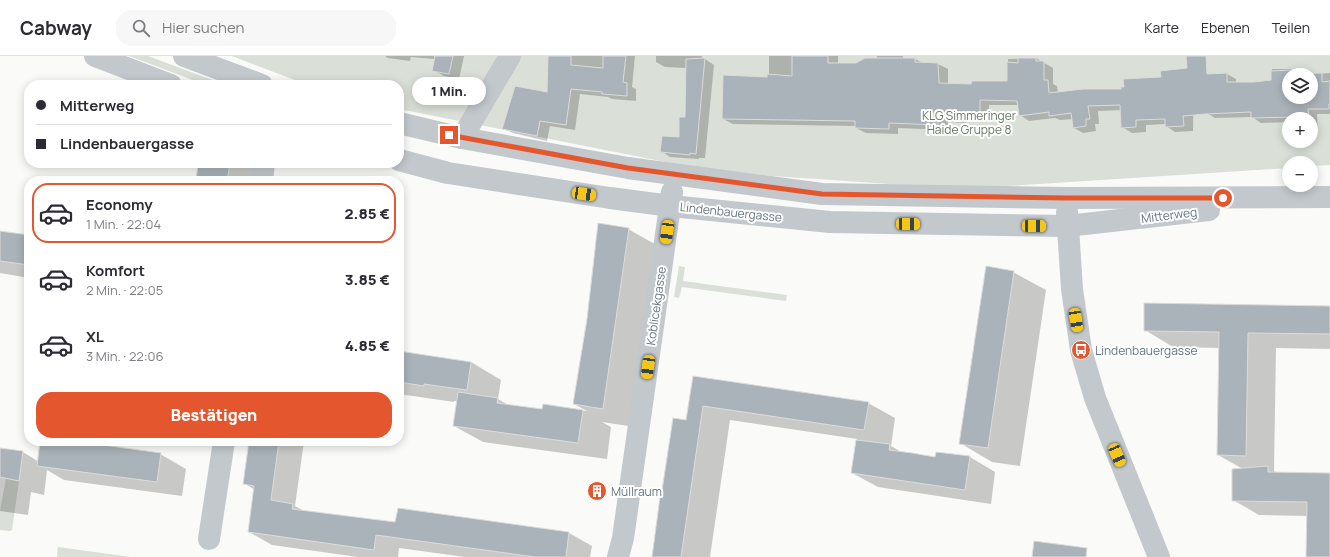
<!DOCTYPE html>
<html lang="de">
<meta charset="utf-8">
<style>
:root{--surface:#fff;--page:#f7f7f7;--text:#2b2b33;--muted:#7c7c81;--line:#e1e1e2;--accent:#e4572e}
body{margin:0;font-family:Manrope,sans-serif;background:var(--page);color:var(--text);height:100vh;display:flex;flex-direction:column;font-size:15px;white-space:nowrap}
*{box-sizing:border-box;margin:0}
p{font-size:13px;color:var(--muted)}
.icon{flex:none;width:22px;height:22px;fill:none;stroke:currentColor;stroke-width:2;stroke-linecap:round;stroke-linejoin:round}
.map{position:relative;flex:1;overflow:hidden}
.details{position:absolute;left:24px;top:120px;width:380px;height:270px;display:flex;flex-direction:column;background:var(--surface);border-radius:16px;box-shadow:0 2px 10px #0003}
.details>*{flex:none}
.banner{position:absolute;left:24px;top:24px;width:380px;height:88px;border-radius:16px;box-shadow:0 2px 10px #0003;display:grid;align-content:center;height:88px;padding:0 12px;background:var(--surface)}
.tools{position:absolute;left:1282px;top:12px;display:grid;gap:8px}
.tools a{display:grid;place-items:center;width:36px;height:36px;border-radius:50%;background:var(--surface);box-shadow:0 2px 10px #0003;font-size:20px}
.end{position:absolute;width:18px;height:18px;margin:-9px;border:5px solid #e4572e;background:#fff;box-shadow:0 0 0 2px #fff}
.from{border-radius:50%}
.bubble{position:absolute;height:28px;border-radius:14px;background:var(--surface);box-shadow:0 2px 10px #0003;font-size:13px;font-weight:800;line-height:28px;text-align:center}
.car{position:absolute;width:12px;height:24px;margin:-12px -6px;border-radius:5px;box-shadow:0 0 3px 1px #0007;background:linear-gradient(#f5c518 24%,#345 0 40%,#f5c518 0 76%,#345 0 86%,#f5c518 0)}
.banner b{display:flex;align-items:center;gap:14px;height:38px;font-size:15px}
.banner b+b{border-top:1px solid var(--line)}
.banner i{width:10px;height:10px;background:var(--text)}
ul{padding:7px 0 0;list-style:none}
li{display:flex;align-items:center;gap:12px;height:60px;margin:0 8px 6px;padding:0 4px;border:2px solid transparent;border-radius:16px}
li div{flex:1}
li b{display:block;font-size:15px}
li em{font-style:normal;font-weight:800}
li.current{border-color:var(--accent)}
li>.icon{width:36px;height:36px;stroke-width:1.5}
.button{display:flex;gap:8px;margin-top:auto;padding:8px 12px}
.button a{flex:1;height:46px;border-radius:16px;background:var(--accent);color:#fff;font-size:16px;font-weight:800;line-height:46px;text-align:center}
header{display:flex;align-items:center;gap:24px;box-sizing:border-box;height:56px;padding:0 20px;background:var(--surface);border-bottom:1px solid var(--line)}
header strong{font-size:19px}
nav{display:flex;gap:22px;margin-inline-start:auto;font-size:14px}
.search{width:280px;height:36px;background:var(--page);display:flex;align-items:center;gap:10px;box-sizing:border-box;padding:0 14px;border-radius:16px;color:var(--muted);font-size:15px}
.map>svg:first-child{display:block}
.green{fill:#dadfd7;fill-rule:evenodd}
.shadow{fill:#0003;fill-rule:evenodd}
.building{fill:#aab3b9;stroke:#dcdcda;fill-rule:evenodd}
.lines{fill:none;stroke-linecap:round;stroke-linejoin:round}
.minor{stroke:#c3c8cc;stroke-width:22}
.route{stroke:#e4572e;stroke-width:5}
.labels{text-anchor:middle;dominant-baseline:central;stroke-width:4;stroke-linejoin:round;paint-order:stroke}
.park-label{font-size:12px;fill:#687a64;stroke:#fff}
.street-label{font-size:12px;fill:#657683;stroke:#fff}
.poi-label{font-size:12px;fill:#657683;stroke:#fff;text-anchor:start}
</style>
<header>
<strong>Cabway</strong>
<div class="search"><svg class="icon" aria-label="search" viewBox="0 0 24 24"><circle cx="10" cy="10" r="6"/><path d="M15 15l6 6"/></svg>Hier suchen</div>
<nav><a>Karte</a><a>Ebenen</a><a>Teilen</a></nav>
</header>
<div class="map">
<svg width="1330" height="501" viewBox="0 0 1330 501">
<rect width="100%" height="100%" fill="#fafaf8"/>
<g class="green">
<polygon points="129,0 148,0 226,29 206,29"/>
<path d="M232,0h1098v109l-19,1v-3h-22v5l-327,21 -246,-17 -317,-63v-24h-91zM1289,19h22v22h-22zM1289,63h22v22h-22z"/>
<polygon points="679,210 685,211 683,225 787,239 786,245 682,231 679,242 674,241"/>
<polygon points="6,422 19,425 12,474 10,475 0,474 0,455"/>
<polygon points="58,491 131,501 57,501"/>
</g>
<g class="shadow">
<polygon points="385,0 434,0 434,3 411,1 410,5 388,2"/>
<polygon points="436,0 464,0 459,23 444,20 434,14"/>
<polygon points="549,0 635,0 632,31 636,33 636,45 612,43 608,41 580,38 575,74 550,70 547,85 513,77 503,72 548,37"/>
<polygon points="656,0 702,0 702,3 705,3 714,9 705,102 699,102 699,103 670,101 661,95 680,82 686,62 686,12 665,11 656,6"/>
<polygon points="769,0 838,0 838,8 856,8 877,2 877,0 903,0 903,3 915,3 923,7 938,8 948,13 948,28 972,29 1008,26 1008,3 1036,2 1053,12 1053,28 1057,30 1058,37 1122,34 1194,19 1193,75 1175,76 1166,70 1166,68 1146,69 1146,76 1132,77 1122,71 1122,54 1098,55 1099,68 1095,68 1096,75 1083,77 1074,72 1073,63 1060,64 1055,62 1029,65 1020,59 1018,49 989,49 989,65 966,65 966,67 948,66 948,74 898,72 898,78 866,77 856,72 856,70 733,68 723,63 769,22"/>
<path d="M1272,13h19l9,6 30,-2v41h-13l1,20h-7v-15h-22v3l-28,1 -9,-6 -37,1 -8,-5 2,-38 18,-1 9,5v4h18l18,-2zM1289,19h22v22h-22z"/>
<polygon points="199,107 264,107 261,125 197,125"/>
<polygon points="628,173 660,191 635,371 602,366 611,371 607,403 483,386 454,370 458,345 454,345 454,346 399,338 399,297 471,306 501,324 498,343 510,350 543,354 543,349 587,355 574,348"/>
<polygon points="0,176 29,180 29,222 0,217"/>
<polygon points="1013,216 1046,234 1020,410 992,406 960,387"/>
<polygon points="1330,251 1330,293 1276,292 1274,415 1278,417 1330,419 1330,501 1307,501 1308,460 1259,459 1233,444 1243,413 1218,399 1220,292 1173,291 1145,274"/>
<polygon points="694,321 868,347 895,362 891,390 903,397 936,402 970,401 995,416 991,448 878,431 852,417 857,383 730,364 710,501 653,501 662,443 687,365"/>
<polygon points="41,385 64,385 160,398 186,413 182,440 64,424 47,414 44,439 31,436 28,459 0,455 0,393 23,396 39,406"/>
<polygon points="250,385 304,385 295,450 304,455 396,468 569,477 592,490 590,501 465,501 399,492 398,501 358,501 272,489 249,476 255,434 244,427"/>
</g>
<g class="building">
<polygon points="435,0 453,0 449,18 432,15"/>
<polygon points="548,0 571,0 571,9 603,12 603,0 626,0 623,26 627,27 627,40 602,38 602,36 571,33 566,69 540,65 537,80 502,73 515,30 547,36"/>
<path d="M792,0h36v7h28l9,-5h50v4l23,1 1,20 32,1 1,-3h35v-19l11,1v-5h18v3h8v19h4l1,13 34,-4h38v-2h3l-1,-8 38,-2 -1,-6 27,-3 -1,-12h20l1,18 20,-1v9h27l17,-2v-9l21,-1v4l30,-1v9l8,-1v23h-1v5h-21l1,10h-14v-2l-44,1v-6l-46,2 -22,2 1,10 -19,1v-8l-29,1v7l-15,1 -1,-23 -32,1 2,13h-4v7l-13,2 -2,-15 -22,3v-4l-30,4 -2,-15 -37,-1v16h-24v2l-18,-1v8l-49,-2v6l-34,-1v-7l-133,-2 1,-44 44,2v-3l25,2zM1289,19h22v22h-22z"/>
<polygon points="705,2 696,98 690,97 690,99 660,96 662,80 679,81 679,61 685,61 686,3"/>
<polygon points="198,107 230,107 227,125 196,125"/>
<polygon points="598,167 629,172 603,353 573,348 587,263"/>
<polygon points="0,175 29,179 29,209 0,205"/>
<polygon points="986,210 1014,215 988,392 959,388"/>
<polygon points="1144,247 1330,250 1330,278 1248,277 1246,400 1217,399 1219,276 1144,275"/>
<polygon points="399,295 471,306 467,334 424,328 424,330 399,326"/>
<polygon points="693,320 869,346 864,374 703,350 681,501 652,501 660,441 661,441 673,362 686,364"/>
<polygon points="458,336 498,342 497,347 542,353 543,348 583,354 578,387 453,370"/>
<polygon points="856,384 890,388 889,394 912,397 935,401 936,396 970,400 965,434 851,417"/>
<polygon points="40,385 74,385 161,397 157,426 37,410"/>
<polygon points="249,385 279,385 271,444 293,448 292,453 395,466 398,452 569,476 566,501 535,501 376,479 374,494 248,476 254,430 243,428"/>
<polygon points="0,392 23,395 19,425 0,421"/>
<polygon points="1268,410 1268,416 1330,417 1330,501 1306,501 1307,446 1232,445 1232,413"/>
<polygon points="1034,485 1087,492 1086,501 1032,501"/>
</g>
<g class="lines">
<g class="minor">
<polyline points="95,0 171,29"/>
<polyline points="184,0 262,29"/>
<polyline points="399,67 462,82 628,112 822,138 1067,142 1330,141"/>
<polyline points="462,82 510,0"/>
<polyline points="399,104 448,117 610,142 671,150 830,166 1067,170 1209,154"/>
<polyline points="262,125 264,107"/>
<polyline points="1067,156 1072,233 1081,294 1095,342 1159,501"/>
<polyline points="209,483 224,385"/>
<polyline points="618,501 623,482 672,136"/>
</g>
</g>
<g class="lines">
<polyline class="route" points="449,79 628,112 822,138 1067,142 1223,142"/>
</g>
<defs>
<symbol id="bus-disc" viewBox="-11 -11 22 22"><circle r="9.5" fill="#e4572e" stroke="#fff"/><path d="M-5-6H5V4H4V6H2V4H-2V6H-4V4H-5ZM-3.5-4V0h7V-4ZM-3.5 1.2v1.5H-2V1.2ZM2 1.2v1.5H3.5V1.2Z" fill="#fff"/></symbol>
<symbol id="building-disc" viewBox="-11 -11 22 22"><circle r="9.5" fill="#e4572e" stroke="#fff"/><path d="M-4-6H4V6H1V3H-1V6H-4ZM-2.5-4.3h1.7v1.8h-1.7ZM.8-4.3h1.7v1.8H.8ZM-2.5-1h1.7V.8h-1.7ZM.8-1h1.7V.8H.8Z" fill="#fff"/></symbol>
</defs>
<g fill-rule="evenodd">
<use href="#bus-disc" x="1070" y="283" width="22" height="22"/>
<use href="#building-disc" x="586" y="424" width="22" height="22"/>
</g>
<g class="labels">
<g class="park-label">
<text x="969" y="59">KLG Simmeringer<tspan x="969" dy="14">Haide Gruppe 8</tspan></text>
</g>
<g class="street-label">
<text transform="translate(731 156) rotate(6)">Lindenbauergasse</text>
<text transform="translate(1169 159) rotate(-7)">Mitterweg</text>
<text transform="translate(656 250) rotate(-82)">Koblicekgasse</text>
</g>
<g class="poi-label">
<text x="1095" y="294">Lindenbauergasse</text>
<text x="611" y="435">Müllraum</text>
</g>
</g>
</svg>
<div class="tools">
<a><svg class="icon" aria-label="layers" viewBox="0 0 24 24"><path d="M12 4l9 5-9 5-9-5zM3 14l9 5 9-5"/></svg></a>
<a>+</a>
<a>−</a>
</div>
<i class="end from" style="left:1223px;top:142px"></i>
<i class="end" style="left:449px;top:79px"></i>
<div class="bubble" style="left:412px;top:21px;width:74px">1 Min.</div>
<i class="car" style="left:584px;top:138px;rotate:98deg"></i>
<i class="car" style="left:908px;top:168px;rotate:91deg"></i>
<i class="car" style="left:1034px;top:170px;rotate:91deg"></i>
<i class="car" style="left:667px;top:176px;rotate:188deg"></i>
<i class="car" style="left:1076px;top:264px;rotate:171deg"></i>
<i class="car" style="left:648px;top:311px;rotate:188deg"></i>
<i class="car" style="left:1117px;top:399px;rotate:157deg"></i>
<div class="banner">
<b><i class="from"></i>Mitterweg</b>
<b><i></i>Lindenbauergasse</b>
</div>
<section class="details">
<ul>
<li class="current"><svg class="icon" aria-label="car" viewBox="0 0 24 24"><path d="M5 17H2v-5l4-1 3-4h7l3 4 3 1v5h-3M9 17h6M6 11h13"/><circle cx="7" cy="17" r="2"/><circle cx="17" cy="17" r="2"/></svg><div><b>Economy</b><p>1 Min. · 22:04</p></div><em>2.85 €</em></li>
<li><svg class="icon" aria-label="car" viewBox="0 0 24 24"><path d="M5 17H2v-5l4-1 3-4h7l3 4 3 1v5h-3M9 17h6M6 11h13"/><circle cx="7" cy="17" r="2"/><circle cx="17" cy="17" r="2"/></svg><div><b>Komfort</b><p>2 Min. · 22:05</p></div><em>3.85 €</em></li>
<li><svg class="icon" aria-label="car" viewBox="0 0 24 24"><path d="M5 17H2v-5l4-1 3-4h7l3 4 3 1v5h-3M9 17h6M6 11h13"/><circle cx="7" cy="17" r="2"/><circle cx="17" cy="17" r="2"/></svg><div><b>XL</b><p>3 Min. · 22:06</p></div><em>4.85 €</em></li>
</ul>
<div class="button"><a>Bestätigen</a></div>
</section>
</div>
